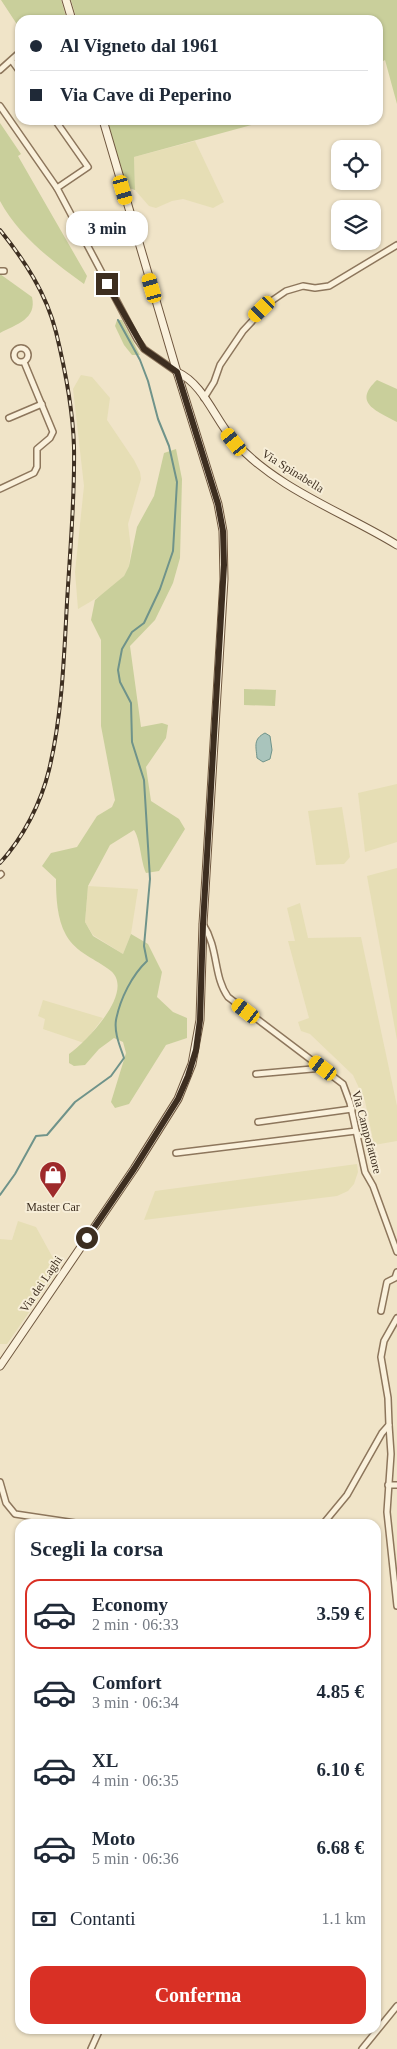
<!DOCTYPE html>
<html lang="it">
<meta charset="utf-8">
<style>
:root{--surface:#fff;--page:#f2f2f3;--text:#1f2937;--muted:#747a83;--line:#e0e1e3;--accent:#d93025}
body{margin:0;font-family:Georgia,serif;background:var(--page);color:var(--text);height:100vh;display:flex;flex-direction:column;font-size:19px;white-space:nowrap}
*{box-sizing:border-box;margin:0}
p{font-size:16px;color:var(--muted)}
.icon{flex:none;width:28px;height:28px;fill:none;stroke:currentColor;stroke-width:2;stroke-linecap:round;stroke-linejoin:round}
.map{position:relative;flex:1;overflow:hidden}
.side{position:absolute;left:15px;top:1519px;width:366px;height:515px;display:flex;flex-direction:column;background:var(--surface);border-radius:15px;box-shadow:0 1px 4px #0004}
.side>*{flex:none}
.hud{position:absolute;left:15px;top:15px;width:368px;height:110px;border-radius:15px;box-shadow:0 1px 4px #0004;display:grid;align-content:center;height:110px;padding:0 15px;background:var(--surface)}
.tools{position:absolute;left:331px;top:140px;display:grid;gap:10px}
.tools a{display:grid;place-items:center;width:50px;height:50px;border-radius:10px;background:var(--surface);box-shadow:0 1px 4px #0004;font-size:25px}
.end{position:absolute;width:22px;height:22px;margin:-11px;border:6px solid #3d2e20;background:#fff;box-shadow:0 0 0 2px #fff}
.from{border-radius:50%}
.bubble{position:absolute;height:35px;border-radius:15px;background:var(--surface);box-shadow:0 1px 4px #0004;font-size:16px;font-weight:700;line-height:35px;text-align:center}
.car{position:absolute;width:15px;height:30px;margin:-15px -8px;border-radius:6px;box-shadow:0 0 4px 1px #0007;background:linear-gradient(#f5c518 24%,#345 0 40%,#f5c518 0 76%,#345 0 86%,#f5c518 0)}
.hud b{display:flex;align-items:center;gap:18px;height:48px;font-size:19px}
.hud b+b{border-top:1px solid var(--line)}
.hud i{width:12px;height:12px;background:var(--text)}
ul{padding:0;list-style:none}
li{display:flex;align-items:center;gap:15px;height:70px;margin:0 10px 8px;padding:0 5px;border:2px solid transparent;border-radius:15px}
li div{flex:1}
li b{display:block;font-size:19px}
li em{font-style:normal;font-weight:700}
li.current{border-color:var(--accent)}
li>.icon{width:45px;height:45px;stroke-width:1.5}
h2{padding:0 15px;font-size:22px;line-height:60px}
.pay{display:flex;align-items:center;gap:12px;height:55px;padding:0 15px;font-size:19px}
.pay p{margin-inline-start:auto}
.button{display:flex;gap:10px;margin-top:auto;padding:10px 15px}
.button a{flex:1;height:58px;border-radius:15px;background:var(--accent);color:#fff;font-size:20px;font-weight:700;line-height:58px;text-align:center}
.map>svg:first-child{display:block}
.farmland{fill:#e6deb5}
.green{fill:#c9cf9b}
.water{fill:#a9c4bc;stroke:#6f938a}
.lines{fill:none;stroke-linecap:round;stroke-linejoin:round}
.stream{stroke:#6f938a;stroke-width:2}
.street-casing{stroke:#8d765c;stroke-width:8}
.secondary-casing{stroke:#6f573f;stroke-width:9}
.street{stroke:#faf1dc;stroke-width:5}
.secondary{stroke:#faf1dc;stroke-width:7}
.rail-casing{stroke:#3d2e20;stroke-width:4}
.rail{stroke:#f7eed8;stroke-width:2;stroke-dasharray:5.5;stroke-linecap:butt}
.route{stroke:#3d2e20;stroke-width:6}
.labels{text-anchor:middle;dominant-baseline:central;stroke-width:4;stroke-linejoin:round;paint-order:stroke}
.street-label{font-size:12px;fill:#3d2e20;stroke:#f7eed8}
.poi-label{font-size:12px;fill:#3d2e20;stroke:#f7eed8}
</style>
<div class="map">
<svg width="397" height="2049" viewBox="0 0 397 2049">
<rect width="100%" height="100%" fill="#f0e4c8"/>
<g class="farmland">
<polygon points="195,141 224,202 213,208 183,199 172,201 156,208 149,206 135,190 134,157"/>
<polygon points="81,375 92,377 110,398 107,420 134,460 140,472 141,479 128,524 131,549 129,566 124,576 107,592 78,609 75,572 84,486 73,389"/>
<polygon points="397,784 397,842 365,852 358,793"/>
<polygon points="342,807 350,857 344,864 316,865 308,811"/>
<polygon points="397,868 397,1040 367,876"/>
<polygon points="88,886 138,889 131,934 123,954 93,935 85,922"/>
<polygon points="300,903 308,938 361,937 397,1106 397,1141 374,1145 365,1101 353,1075 310,1034 301,1031 298,1022 309,1018 288,941 295,941 287,908"/>
<polygon points="43,1000 103,1018 84,1043 43,1029 45,1019 38,1016"/>
<polygon points="357,1164 358,1172 354,1184 348,1191 337,1196 144,1220 155,1191"/>
<polygon points="18,1221 36,1227 59,1269 7,1344 0,1344 0,1239 12,1240"/>
</g>
<g class="green">
<polygon points="1,0 61,0 67,20 20,20 20,29"/>
<polygon points="71,0 397,0 397,104 385,60 378,64 378,20 77,20"/>
<polygon points="105,120 270,120 134,157 135,190 126,187"/>
<path d="M0,123l21,31 -3,2 69,120 -3,8c-32,-23 -65,-48 -84,-83z"/>
<path d="M0,274l32,23c5,22 -15,27 -32,36z"/>
<polygon points="117,320 122,320 140,355 132,355 124,345 115,326"/>
<path d="M377,380l20,9v33c-20,-11 -45,-19 -20,-42z"/>
<path d="M176,449l6,30 -2,79 -7,25 -18,37 -25,26 11,81 21,-4 6,2 -2,13 -20,29 5,34 28,18 6,10 -26,42 -13,2c-5,-11 -6,-35 -12,-43l-24,15 -22,41 -3,36 8,14 30,18 8,-20 17,10 14,28 -5,25 16,15 14,6v20l-21,7 -37,59 -14,4 -4,-6 15,-49 -3,-11 -9,-4 -15,11 -14,16 -11,1 -5,-3v-9c18,-13 66,-62 42,-83 -15,-12 -35,-18 -45,-36 -9,-16 -10,-38 -10,-56l-14,-13 9,-13 26,-6 20,-31 15,-9 3,-7 -14,-74v-86l-10,-20 4,-20 29,-24 5,-10 8,-39 17,-31 10,-43z"/>
<polygon points="244,689 276,690 275,706 244,705"/>
</g>
<path class="water" d="M265,733l5,3 2,14 -2,9 -7,3 -6,-4c-1,-12 -4,-19 8,-25z"/>
<g class="lines">
<path class="stream" d="M0,1195l15,-21 21,-38 11,-1 28,-33 36,-26 13,-18c-4,-12 -10,-25 -8,-38 4,-21 16,-45 31,-59l-3,-15 6,-67 -6,-99 -12,-38 -1,-39 -11,-21 -2,-12 4,-21 10,-17 12,-9 16,-34 13,-38 4,-69 -8,-36 -11,-27 -10,-38 -8,-21 -22,-40"/>
<defs>
<g id="street">
<polyline points="12,61 20,72"/>
<polyline points="0,70 20,52"/>
<polyline points="0,106 57,188 137,339 144,349 177,372"/>
<polyline points="55,120 88,167 57,188"/>
<polyline points="0,271 4,271"/>
<circle cx="21" cy="355" r="7"/>
<polyline points="204,398 214,382 220,365 243,331 270,302 286,291 303,286 315,288 329,286 397,245"/>
<polyline points="9,418 42,404"/>
<polyline points="0,489 34,473 37,467 37,449 50,438 53,432 24,362"/>
<polyline points="0,875 1,874"/>
<path d="M203,924c16,25 10,52 25,73l115,87 7,19 15,69 8,14 24,66"/>
<polyline points="256,1074 323,1068"/>
<polyline points="258,1122 352,1109"/>
<polyline points="176,1153 356,1131"/>
<polyline points="381,1311 387,1282 395,1278 397,1272"/>
<polyline points="389,1425 391,1454 387,1512 397,1606"/>
<polyline points="0,1482 6,1503 15,1514 82,1524"/>
<polyline points="388,1485 397,1485"/>
<polyline points="323,1524 347,1495 382,1433 389,1425 388,1398 381,1357 384,1341 397,1318"/>
<polyline points="91,2049 100,2029"/>
<polyline points="362,2049 397,2006"/>
</g>
<g id="secondary">
<polyline points="66,0 72,20"/>
<path d="M177,372c27,12 38,48 57,69 41,47 111,72 163,104"/>
<polyline points="0,1366 134,1169 178,1099 192,1064 200,1020 203,924 224,579 223,531 218,504 177,372 103,120"/>
</g>
</defs>
<use href="#street" class="street-casing"/>
<use href="#secondary" class="secondary-casing"/>
<use href="#street" class="street"/>
<use href="#secondary" class="secondary"/>
<defs>
<path id="rail" d="M0,230c25,31 46,63 56,102 9,37 17,77 18,115 1,52 -4,103 -7,155 -3,56 -5,114 -18,168 -8,33 -26,68 -49,93"/>
</defs>
<use href="#rail" class="rail-casing"/>
<use href="#rail" class="rail"/>
</g>
<g class="lines">
<polyline class="route" points="87,1238 134,1169 178,1099 188,1076 196,1050 200,1020 203,924 224,565 223,531 218,504 177,372 144,349 107,284"/>
</g>
<defs>
<symbol id="shop-pin" viewBox="-11 -11 22 30"><path d="M0 17L-7.5 6A9.5 9.5 0 1 1 7.5 6Z" fill="#9e2a2b" stroke="#f7eed8"/><path d="M-5-2.5h2.3a2.7 3.5 0 0 1 5.4 0H5L5.5 6h-11ZM-1.5-2.5h3a1.5 2.3 0 0 0-3 0Z" fill="#fff"/></symbol>
</defs>
<g fill-rule="evenodd">
<use href="#shop-pin" x="37" y="1159" width="32" height="43"/>
</g>
<g class="labels">
<g class="street-label">
<text transform="translate(293 471) rotate(32)">Via Spinabella</text>
<text transform="translate(367 1132) rotate(75)">Via Campofattore</text>
<text transform="translate(41 1284) rotate(-56)">Via dei Laghi</text>
</g>
<g class="poi-label">
<text x="53" y="1207">Master Car</text>
</g>
</g>
</svg>
<div class="tools">
<a><svg class="icon" aria-label="locate" viewBox="0 0 24 24"><circle cx="12" cy="12" r="6"/><path d="M12 2v4M12 18v4M2 12h4M18 12h4"/></svg></a>
<a><svg class="icon" aria-label="layers" viewBox="0 0 24 24"><path d="M12 4l9 5-9 5-9-5zM3 14l9 5 9-5"/></svg></a>
</div>
<i class="end from" style="left:87px;top:1238px"></i>
<i class="end" style="left:107px;top:284px"></i>
<div class="bubble" style="left:66px;top:211px;width:82px">3 min</div>
<i class="car" style="left:123px;top:190px;rotate:164deg"></i>
<i class="car" style="left:152px;top:288px;rotate:344deg"></i>
<i class="car" style="left:262px;top:309px;rotate:226deg"></i>
<i class="car" style="left:234px;top:442px;rotate:321deg"></i>
<i class="car" style="left:246px;top:1011px;rotate:307deg"></i>
<i class="car" style="left:323px;top:1068px;rotate:307deg"></i>
<div class="hud">
<b><i class="from"></i>Al Vigneto dal 1961</b>
<b><i></i>Via Cave di Peperino</b>
</div>
<section class="side">
<h2>Scegli la corsa</h2>
<ul>
<li class="current"><svg class="icon" aria-label="car" viewBox="0 0 24 24"><path d="M5 17H2v-5l4-1 3-4h7l3 4 3 1v5h-3M9 17h6M6 11h13"/><circle cx="7" cy="17" r="2"/><circle cx="17" cy="17" r="2"/></svg><div><b>Economy</b><p>2 min · 06:33</p></div><em>3.59 €</em></li>
<li><svg class="icon" aria-label="car" viewBox="0 0 24 24"><path d="M5 17H2v-5l4-1 3-4h7l3 4 3 1v5h-3M9 17h6M6 11h13"/><circle cx="7" cy="17" r="2"/><circle cx="17" cy="17" r="2"/></svg><div><b>Comfort</b><p>3 min · 06:34</p></div><em>4.85 €</em></li>
<li><svg class="icon" aria-label="car" viewBox="0 0 24 24"><path d="M5 17H2v-5l4-1 3-4h7l3 4 3 1v5h-3M9 17h6M6 11h13"/><circle cx="7" cy="17" r="2"/><circle cx="17" cy="17" r="2"/></svg><div><b>XL</b><p>4 min · 06:35</p></div><em>6.10 €</em></li>
<li><svg class="icon" aria-label="car" viewBox="0 0 24 24"><path d="M5 17H2v-5l4-1 3-4h7l3 4 3 1v5h-3M9 17h6M6 11h13"/><circle cx="7" cy="17" r="2"/><circle cx="17" cy="17" r="2"/></svg><div><b>Moto</b><p>5 min · 06:36</p></div><em>6.68 €</em></li>
</ul>
<div class="pay"><svg class="icon" aria-label="cash" viewBox="0 0 24 24"><path d="M3 7h18v10H3z"/><circle cx="12" cy="12" r="2"/></svg>Contanti<p>1.1 km</p></div>
<div class="button"><a>Conferma</a></div>
</section>
</div>
